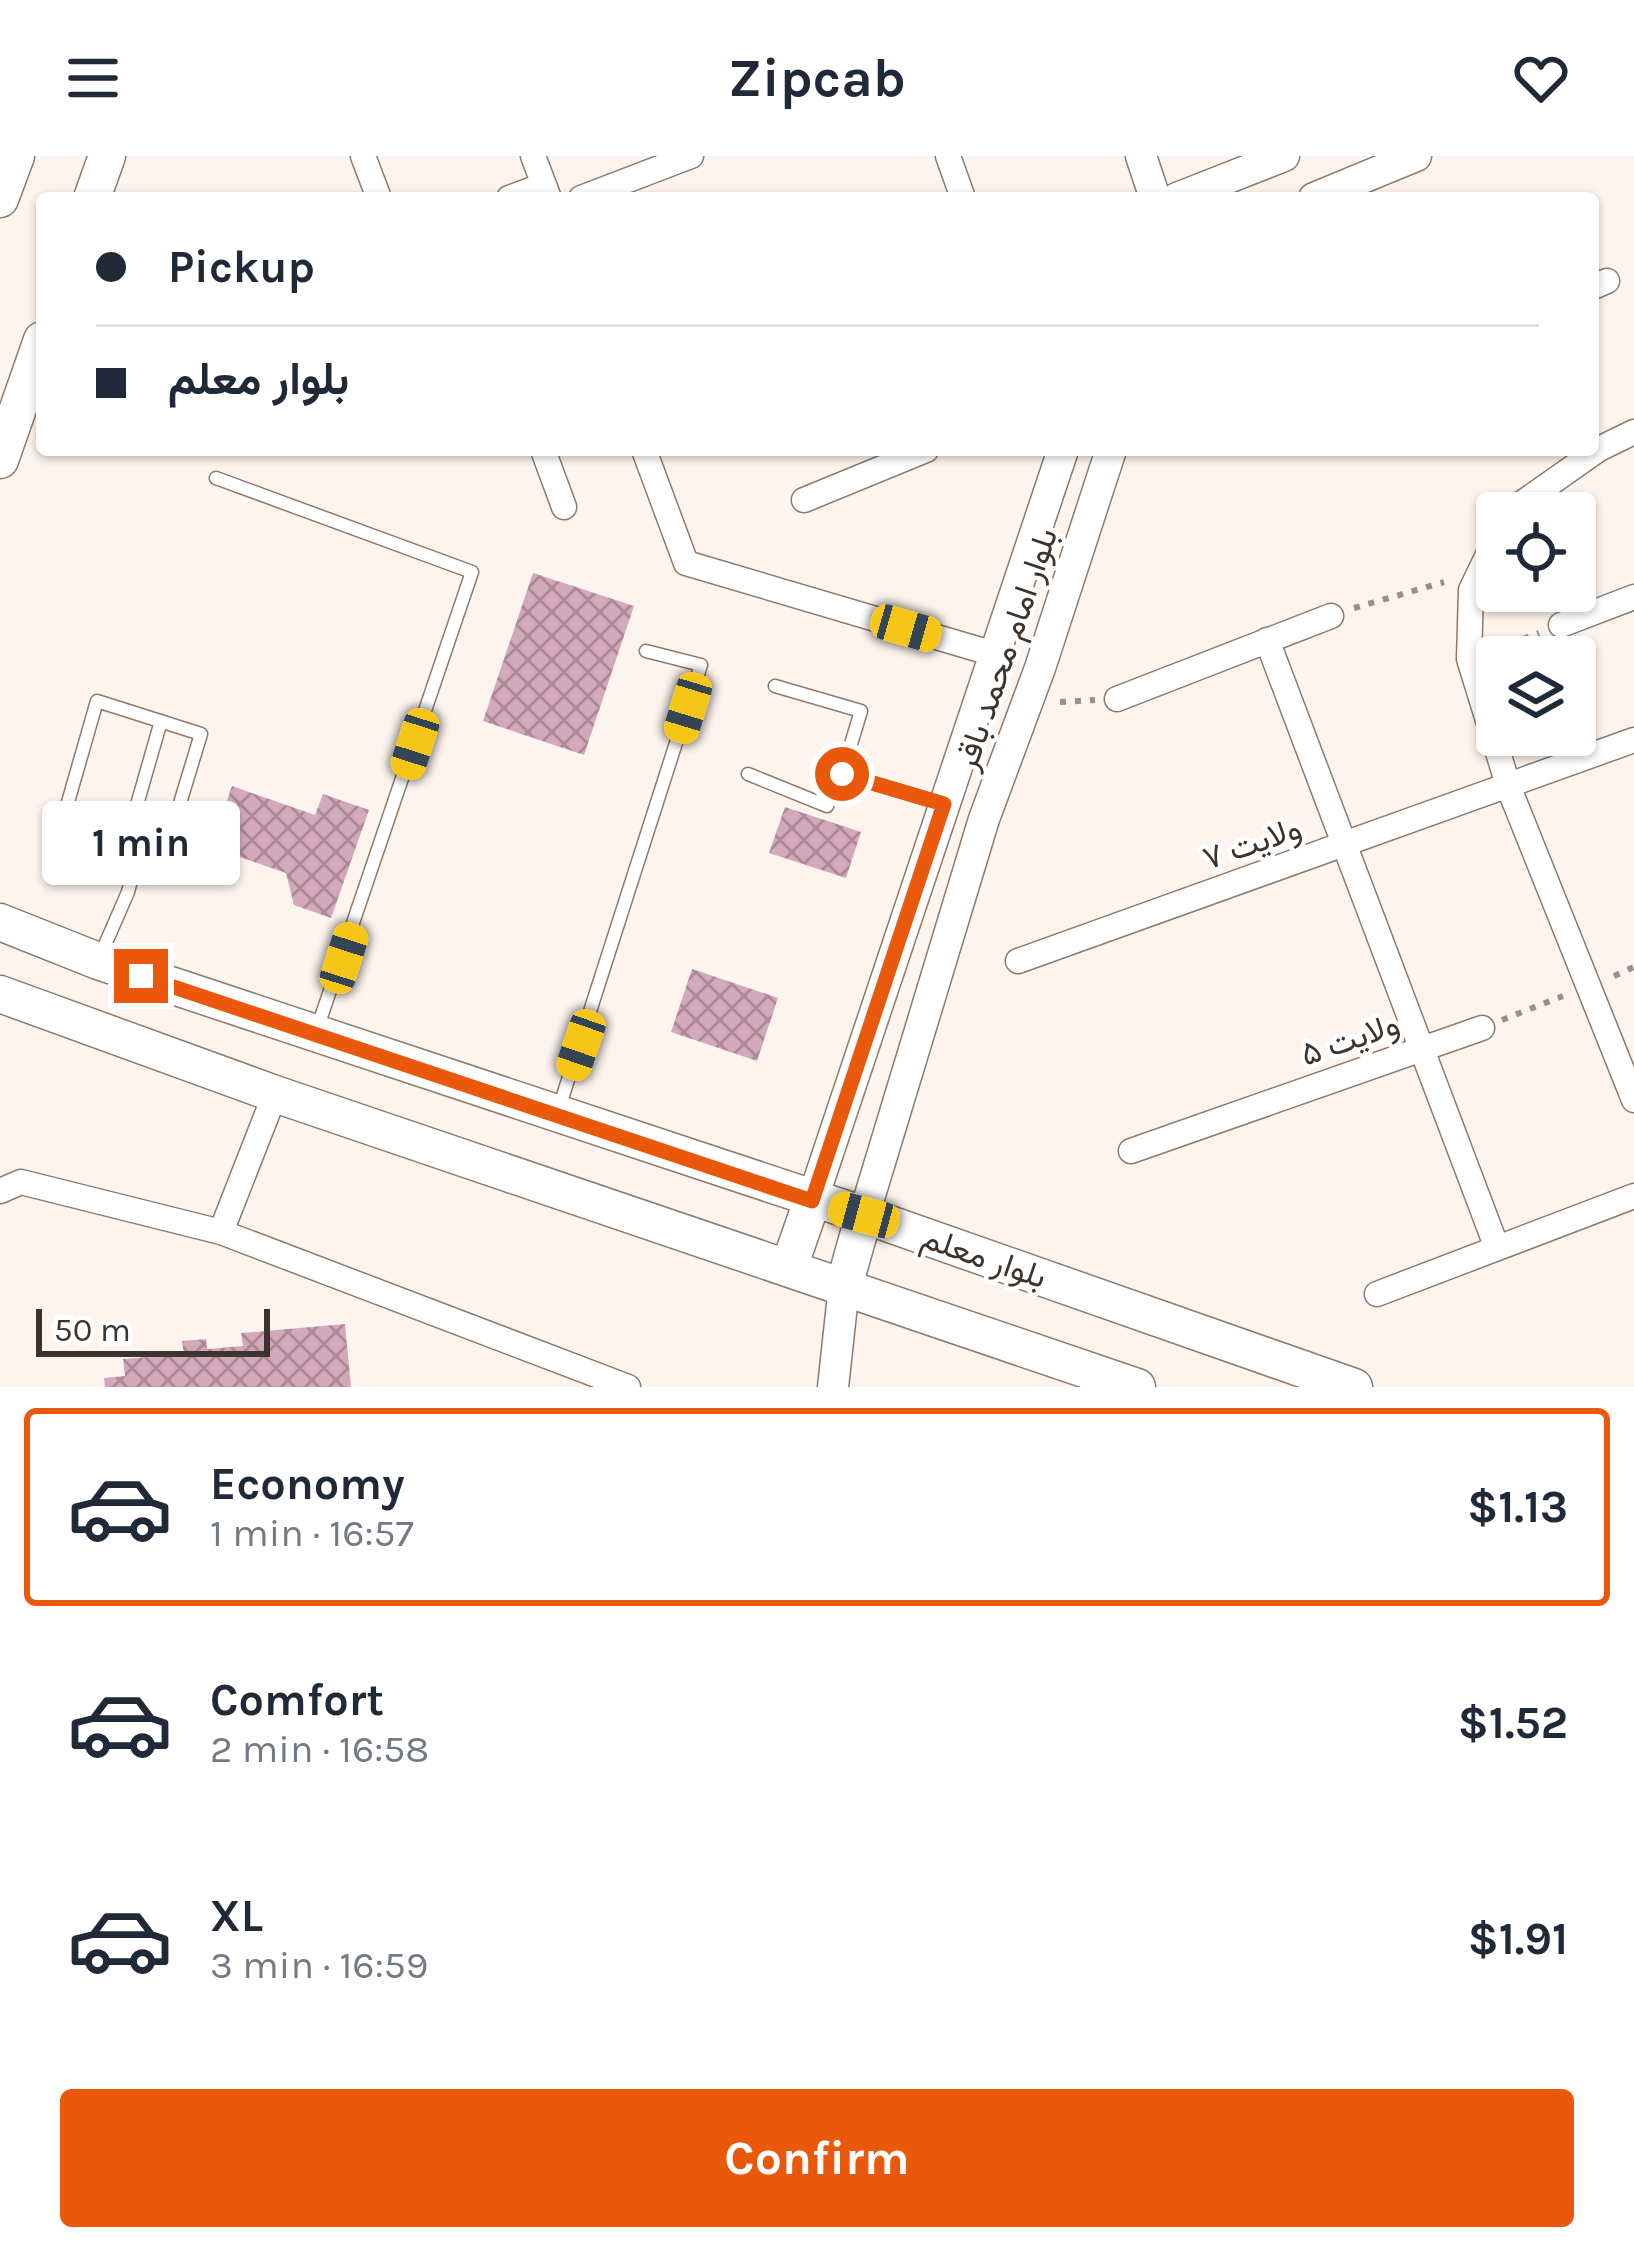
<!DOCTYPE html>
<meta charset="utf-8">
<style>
:root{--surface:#fff;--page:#f6f6f7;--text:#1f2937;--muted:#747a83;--line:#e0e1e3;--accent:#ea580c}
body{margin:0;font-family:Karla,Vazirmatn,sans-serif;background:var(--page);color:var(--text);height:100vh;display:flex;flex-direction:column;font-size:45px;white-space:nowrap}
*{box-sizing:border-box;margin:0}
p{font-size:39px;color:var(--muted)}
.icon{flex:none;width:66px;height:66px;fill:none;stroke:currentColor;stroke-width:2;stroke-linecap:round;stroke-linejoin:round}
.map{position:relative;height:1231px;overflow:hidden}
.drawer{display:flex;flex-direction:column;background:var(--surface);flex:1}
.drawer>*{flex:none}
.top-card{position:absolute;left:36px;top:36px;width:1563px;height:264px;border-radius:12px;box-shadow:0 3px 9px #0004;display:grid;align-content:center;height:264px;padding:0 60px;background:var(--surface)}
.buttons{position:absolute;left:1476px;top:336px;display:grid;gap:24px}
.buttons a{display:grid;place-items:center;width:120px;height:120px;border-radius:12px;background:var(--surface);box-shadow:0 3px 9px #0004;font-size:60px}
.scale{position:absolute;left:36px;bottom:30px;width:234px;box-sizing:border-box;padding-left:12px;border:6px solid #3c332d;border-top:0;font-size:33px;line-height:42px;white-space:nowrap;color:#3c332d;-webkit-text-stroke:9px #fff;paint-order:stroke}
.end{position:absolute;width:54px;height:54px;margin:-27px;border:15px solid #ea580c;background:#fff;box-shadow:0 0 0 6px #fff}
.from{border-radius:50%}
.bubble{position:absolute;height:84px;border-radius:12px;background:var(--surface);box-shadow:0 3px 9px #0004;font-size:39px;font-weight:700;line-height:84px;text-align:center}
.car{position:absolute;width:36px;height:72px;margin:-36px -18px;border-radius:15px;box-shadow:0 0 9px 3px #0007;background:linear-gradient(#f5c518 24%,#345 0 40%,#f5c518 0 76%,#345 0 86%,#f5c518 0)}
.top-card b{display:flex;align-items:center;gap:42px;height:114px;font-size:45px}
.top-card b+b{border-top:3px solid var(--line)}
.top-card i{width:30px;height:30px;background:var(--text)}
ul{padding:21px 0 0;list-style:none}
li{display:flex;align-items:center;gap:36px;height:198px;margin:0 24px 18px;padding:0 36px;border:6px solid transparent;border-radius:12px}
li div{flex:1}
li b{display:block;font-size:45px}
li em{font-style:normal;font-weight:700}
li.active{border-color:var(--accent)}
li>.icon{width:108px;height:108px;stroke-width:1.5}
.action{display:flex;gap:24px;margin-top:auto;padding:24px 60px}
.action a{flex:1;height:138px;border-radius:12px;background:var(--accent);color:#fff;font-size:48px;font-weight:700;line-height:138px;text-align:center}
header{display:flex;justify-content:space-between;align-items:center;height:156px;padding:0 60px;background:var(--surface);font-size:54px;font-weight:700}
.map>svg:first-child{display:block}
.building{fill:url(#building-cross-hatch)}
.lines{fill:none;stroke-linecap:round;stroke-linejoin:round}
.service-casing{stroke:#8e7a6b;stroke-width:15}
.minor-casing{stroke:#8e7a6b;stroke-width:27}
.tertiary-casing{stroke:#8e7a6b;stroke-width:33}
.secondary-casing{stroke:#8e7a6b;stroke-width:39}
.path{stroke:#988f89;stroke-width:6;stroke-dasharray:6 9;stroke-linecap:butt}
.service{stroke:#fff;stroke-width:12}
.minor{stroke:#fff;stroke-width:24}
.tertiary{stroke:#fff;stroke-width:30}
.secondary{stroke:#fff;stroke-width:36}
.route{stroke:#ea580c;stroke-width:15}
.labels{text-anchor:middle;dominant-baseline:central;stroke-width:9;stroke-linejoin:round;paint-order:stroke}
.street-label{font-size:33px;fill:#3c332d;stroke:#fff}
</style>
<header><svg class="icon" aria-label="menu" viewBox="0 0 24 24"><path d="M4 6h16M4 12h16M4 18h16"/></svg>Zipcab<svg class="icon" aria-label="heart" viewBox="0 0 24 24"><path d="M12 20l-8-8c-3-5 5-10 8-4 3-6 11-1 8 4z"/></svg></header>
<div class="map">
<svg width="1634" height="1231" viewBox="0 0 1634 1231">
<defs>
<pattern id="building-cross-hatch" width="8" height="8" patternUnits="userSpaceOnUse" patternTransform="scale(3)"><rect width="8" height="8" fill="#d4a8bb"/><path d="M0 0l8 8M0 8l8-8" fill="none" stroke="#ad8998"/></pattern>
</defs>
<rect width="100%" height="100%" fill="#fdf4ed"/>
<g class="building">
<polygon points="533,417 634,450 584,599 483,565"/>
<polygon points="232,630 315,659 323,638 369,654 331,762 294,749 286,717 211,691"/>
<polygon points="785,651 861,676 846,722 769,697"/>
<polygon points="692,813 778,842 757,905 671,876"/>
<polygon points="345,1168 351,1231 105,1231 104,1222 125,1220 123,1203 184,1198 182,1185 206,1183 207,1193 243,1190 241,1177"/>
</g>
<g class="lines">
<defs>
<g id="service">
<polyline points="216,322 472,416 317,873"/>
<polygon points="97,545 201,578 160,713 58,681"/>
<polyline points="748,618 827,650 842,618 861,555 775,530"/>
<polyline points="842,618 943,648"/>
<polyline points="122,701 161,565"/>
<polyline points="101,798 128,736 136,706"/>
<polyline points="559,952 701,509 646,495"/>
</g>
<g id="minor">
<polyline points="363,0 379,42"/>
<polyline points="533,0 549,42"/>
<polyline points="948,0 963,42"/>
<polyline points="509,42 544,29"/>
<polyline points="581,42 691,0"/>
<polyline points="1593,131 1607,125"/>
<polyline points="543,294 564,351"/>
<polyline points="644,294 686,407 994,498"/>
<polyline points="804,344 926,294"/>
<polyline points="1508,357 1599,293 1634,276"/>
<polyline points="1497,380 1471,434 1469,503 1509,632 1634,944"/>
<polyline points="1561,469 1634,441"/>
<polyline points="1267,484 1497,1092"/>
<polyline points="1117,543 1331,460"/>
<polyline points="1018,805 1634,584"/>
<polyline points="1131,995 1482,872"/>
<polyline points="0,1035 21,1026 221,1076 275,938"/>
<polyline points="221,1076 628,1231"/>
<polyline points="1377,1138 1634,1040"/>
</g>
<g id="tertiary">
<polyline points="1141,0 1155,42"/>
<polyline points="1177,42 1284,0"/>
<polyline points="1314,42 1416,0"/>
<polyline points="812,1045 1063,294"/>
<polyline points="864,1059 984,663 1040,512 1111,294"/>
<polyline points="833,1231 844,1130"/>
</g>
<g id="secondary">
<polyline points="92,42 107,0"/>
<polyline points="0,43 16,0"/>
<polyline points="0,304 42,184"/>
<polyline points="0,766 98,805 864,1059 1354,1231"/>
<polyline points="0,838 275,938 1137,1231"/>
<polyline points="789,1111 812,1045"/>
<polyline points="844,1130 864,1059"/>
</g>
</defs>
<use href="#service" class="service-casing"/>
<use href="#minor" class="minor-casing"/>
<use href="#tertiary" class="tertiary-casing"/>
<use href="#secondary" class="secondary-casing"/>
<g class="path">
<polyline points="1354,452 1444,426"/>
<polyline points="1495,493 1539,477"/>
<polyline points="1060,546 1095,544"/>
<polyline points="1614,820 1634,811"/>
<polyline points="1502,864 1563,840"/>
</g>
<use href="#service" class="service"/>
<use href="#minor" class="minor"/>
<use href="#tertiary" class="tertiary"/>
<use href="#secondary" class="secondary"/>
</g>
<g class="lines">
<polyline class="route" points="141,820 812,1045 944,648 842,618"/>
</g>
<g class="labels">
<g class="street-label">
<text transform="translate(1006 493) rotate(-71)">بلوار امام محمد باقر</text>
<text transform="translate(1252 687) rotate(-19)">ولایت ۷</text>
<text transform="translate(1350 883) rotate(-19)">ولایت ۵</text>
<text transform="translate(984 1101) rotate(19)">بلوار معلم</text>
</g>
</g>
</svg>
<div class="buttons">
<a><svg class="icon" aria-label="locate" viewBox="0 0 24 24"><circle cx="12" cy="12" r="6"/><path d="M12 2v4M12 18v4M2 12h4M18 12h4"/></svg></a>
<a><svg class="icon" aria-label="layers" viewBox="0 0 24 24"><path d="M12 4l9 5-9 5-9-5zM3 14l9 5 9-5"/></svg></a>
</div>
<div class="scale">50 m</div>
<i class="end from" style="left:842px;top:618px"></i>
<i class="end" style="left:141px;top:820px"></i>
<div class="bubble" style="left:42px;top:645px;width:198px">1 min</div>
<i class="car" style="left:906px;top:472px;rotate:106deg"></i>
<i class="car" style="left:688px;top:552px;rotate:197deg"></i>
<i class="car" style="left:415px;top:588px;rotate:198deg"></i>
<i class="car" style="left:344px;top:802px;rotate:18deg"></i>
<i class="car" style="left:581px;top:889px;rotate:199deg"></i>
<i class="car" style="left:864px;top:1059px;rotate:285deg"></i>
<div class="top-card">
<b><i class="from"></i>Pickup</b>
<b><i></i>بلوار معلم</b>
</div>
</div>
<section class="drawer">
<ul>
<li class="active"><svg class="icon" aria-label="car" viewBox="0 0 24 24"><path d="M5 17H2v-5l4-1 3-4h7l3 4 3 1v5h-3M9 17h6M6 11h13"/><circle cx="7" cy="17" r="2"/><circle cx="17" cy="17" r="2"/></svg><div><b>Economy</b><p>1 min · 16:57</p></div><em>$1.13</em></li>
<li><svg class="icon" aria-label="car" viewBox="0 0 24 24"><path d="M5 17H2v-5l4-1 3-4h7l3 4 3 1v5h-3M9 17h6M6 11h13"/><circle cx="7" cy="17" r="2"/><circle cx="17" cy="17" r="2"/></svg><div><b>Comfort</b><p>2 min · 16:58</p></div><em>$1.52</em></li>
<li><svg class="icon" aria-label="car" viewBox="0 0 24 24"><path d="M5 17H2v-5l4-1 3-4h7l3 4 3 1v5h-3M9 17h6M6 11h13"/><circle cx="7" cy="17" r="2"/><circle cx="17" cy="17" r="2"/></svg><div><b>XL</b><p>3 min · 16:59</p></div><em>$1.91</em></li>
</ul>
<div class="action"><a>Confirm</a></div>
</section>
